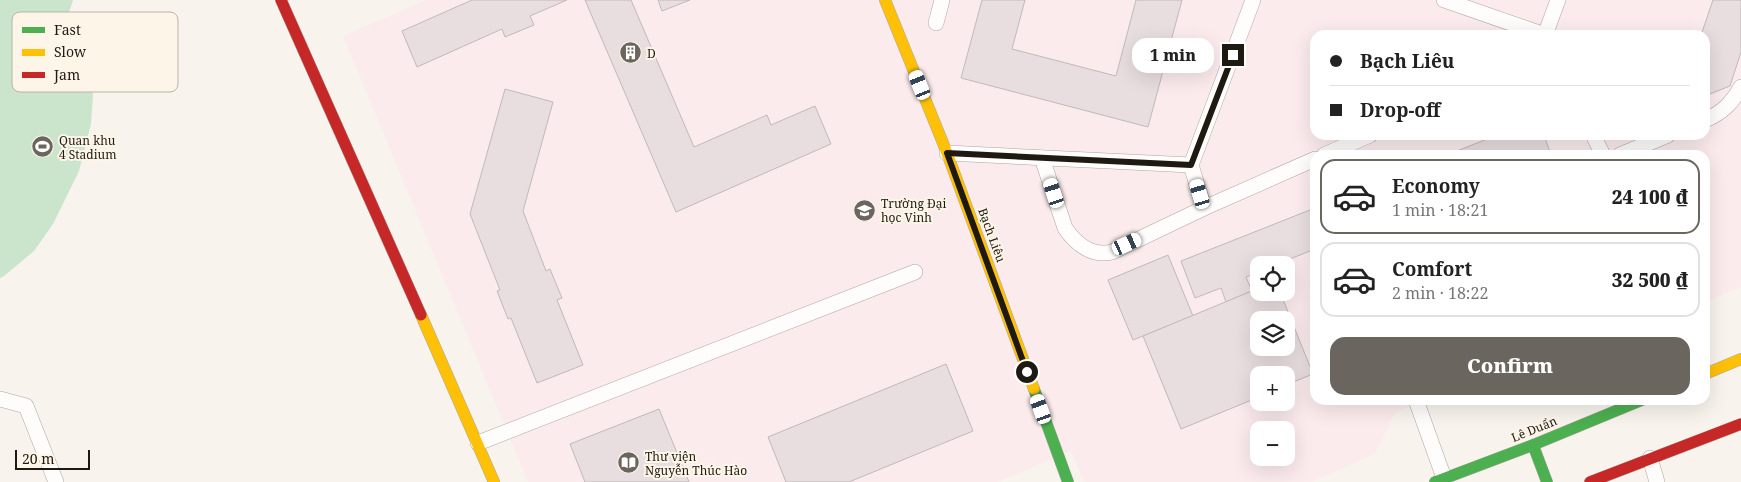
<!DOCTYPE html>
<meta charset="utf-8">
<style>
:root{--surface:#fff;--page:#f6f6f6;--text:#222;--muted:#767676;--line:#e0e0e0;--accent:#6a665f}
body{margin:0;font-family:"Noto Serif",serif;background:var(--page);color:var(--text);height:100vh;display:flex;flex-direction:column;font-size:19px;white-space:nowrap}
*{box-sizing:border-box;margin:0}
p{font-size:16px;color:var(--muted)}
.icon{flex:none;width:28px;height:28px;fill:none;stroke:currentColor;stroke-width:2;stroke-linecap:round;stroke-linejoin:round}
.map{position:relative;flex:1;overflow:hidden}
.drawer{position:absolute;left:1310px;top:150px;width:400px;height:255px;display:flex;flex-direction:column;background:var(--surface);border-radius:15px;box-shadow:0 5px 20px #0002}
.drawer>*{flex:none}
.hud{position:absolute;left:1310px;top:30px;width:400px;height:110px;border-radius:15px;box-shadow:0 5px 20px #0002;display:grid;align-content:center;height:110px;padding:0 20px;background:var(--surface)}
.fabs{position:absolute;left:1250px;top:256px;display:grid;gap:10px}
.fabs a{display:grid;place-items:center;width:45px;height:45px;border-radius:10px;background:var(--surface);box-shadow:0 5px 20px #0002;font-size:25px}
.scale{position:absolute;left:15px;bottom:12px;width:75px;box-sizing:border-box;padding-left:5px;border:2px solid #1e1a12;border-top:0;font-size:14px;line-height:18px;white-space:nowrap;color:#1e1a12;-webkit-text-stroke:4px #fdf5e8;paint-order:stroke}
.end{position:absolute;width:22px;height:22px;margin:-11px;border:6px solid #1e1a12;background:#fff;box-shadow:0 0 0 2px #fff}
.from{border-radius:50%}
.bubble{position:absolute;height:35px;border-radius:15px;background:var(--surface);box-shadow:0 5px 20px #0002;font-size:16px;font-weight:800;line-height:35px;text-align:center}
.car{position:absolute;width:15px;height:30px;margin:-15px -8px;border-radius:6px;box-shadow:0 0 4px 1px #0007;background:linear-gradient(#fff 24%,#345 0 40%,#fff 0 76%,#345 0 86%,#fff 0)}
.hud b{display:flex;align-items:center;gap:18px;height:48px;font-size:19px}
.hud b+b{border-top:1px solid var(--line)}
.hud i{width:12px;height:12px;background:var(--text)}
ul{padding:9px 0 0;list-style:none}
li{display:flex;align-items:center;gap:15px;height:75px;margin:0 10px 8px;padding:0 10px;border:2px solid var(--line);border-radius:15px}
li div{flex:1}
li b{display:block;font-size:19px}
li em{font-style:normal;font-weight:800}
li.active{border-color:var(--accent)}
li>.icon{width:45px;height:45px;stroke-width:1.5}
.cta{display:flex;gap:10px;margin-top:auto;padding:10px 20px}
.cta a{flex:1;height:58px;border-radius:15px;background:var(--accent);color:#fff;font-size:20px;font-weight:800;line-height:58px;text-align:center}
.map>svg:first-child{display:block}
.education{fill:#fbebec;fill-rule:evenodd}
.green{fill:#cae5cb}
.building{fill:#e8dddf;stroke:#c0bab9;fill-rule:evenodd}
.lines{fill:none;stroke-linecap:round;stroke-linejoin:round}
.lane-casing{stroke:#aca7a1;stroke-width:16}
.fast-casing{stroke:#aca7a1;stroke-width:12}
.slow-casing{stroke:#aca7a1;stroke-width:12}
.jam-casing{stroke:#aca7a1;stroke-width:12}
.lane{stroke:#fefdfc;stroke-width:15}
.fast{stroke:#4caf50;stroke-width:11}
.slow{stroke:#ffc107;stroke-width:11}
.jam{stroke:#c62828;stroke-width:11}
.route{stroke:#1e1a12;stroke-width:6}
.labels{text-anchor:middle;dominant-baseline:central;stroke-width:4;stroke-linejoin:round;paint-order:stroke}
.poi-label{font-size:12px;fill:#1e1a12;stroke:#fdf5e8;text-anchor:start}
.street-label{font-size:12px;fill:#1e1a12;stroke:#fdf5e8}
.key{fill:#fdf5e8;stroke:#bab3a8;stroke-width:1}
.key-label{font-size:14px;fill:#1e1a12}
</style>
<div class="map">
<svg width="1741" height="482" viewBox="0 0 1741 482">
<rect width="100%" height="100%" fill="#f8f4ed"/>
<path class="education" d="M426,0h1315v287l-36,15v-147h-390v245h110l-29,12 -21,42 -64,28h-227l-13,-31 -73,31h-470l-185,-446zM1315,35h390v100h-390zM1259,265h27v27h-27zM1259,320h27v28h-27zM1259,375h27v27h-27zM1259,430h27v28h-27z"/>
<polygon class="green" points="0,0 73,0 67,19 85,48 93,95 91,124 79,171 53,224 34,251 4,276 0,278"/>
<g class="building">
<polygon points="472,0 567,0 530,16 534,25 505,37 502,29 417,67 402,31"/>
<polygon points="585,0 631,0 694,147 767,115 771,125 815,106 831,144 676,212"/>
<polygon points="658,0 690,0 662,11"/>
<polygon points="982,0 1025,0 1012,49 1116,76 1136,0 1182,0 1148,127 961,78"/>
<polygon points="1713,0 1741,0 1741,52 1730,86 1705,96 1705,35 1701,35"/>
<polygon points="505,89 553,102 523,211 546,271 550,269 562,298 557,300 583,365 537,383 511,318 508,319 497,291 500,290 470,214"/>
<polygon points="1497,135 1544,135 1550,152 1544,155 1447,155"/>
<polygon points="1315,208 1315,249 1275,265 1259,265 1259,272 1246,277 1252,291 1226,302 1221,288 1195,298 1181,261"/>
<polygon points="1168,255 1193,316 1133,340 1108,280"/>
<path d="M1259,288v4h21l33,82 -27,11v-10h-27v22l-78,32 -38,-93zM1259,320h27v28h-27z"/>
<polygon points="946,364 973,431 849,482 786,482 768,437"/>
<polygon points="659,409 689,482 585,482 570,444"/>
</g>
<g class="lines">
<defs>
<g id="lane">
<polyline points="1444,0 1545,35"/>
<polyline points="936,23 942,0"/>
<polyline points="1545,35 1558,0"/>
<path d="M1705,120c17,-7 27,-17 36,-33"/>
<polyline points="1593,135 1603,155"/>
<polyline points="947,153 1191,165"/>
<polyline points="1324,155 1370,135"/>
<polyline points="1620,155 1668,135"/>
<path d="M1042,158l23,70c11,16 27,29 47,24l92,-44 111,-49"/>
<polyline points="1204,208 1191,165 1253,0"/>
<polyline points="0,399 26,406 56,482"/>
<polyline points="1416,400 1444,478"/>
<polyline points="478,443 915,272"/>
<polyline points="1650,458 1657,482"/>
</g>
<g id="fast">
<polyline points="1034,389 1068,482"/>
<polyline points="1533,445 1547,482"/>
<polyline points="1435,482 1533,445 1642,400"/>
</g>
<g id="slow">
<polyline points="885,0 947,153 1034,389"/>
<polyline points="421,315 494,482"/>
<polyline points="1705,374 1741,359"/>
</g>
<g id="jam">
<polyline points="281,0 421,315"/>
<polyline points="1590,482 1741,424"/>
</g>
</defs>
<use href="#lane" class="lane-casing"/>
<use href="#fast" class="fast-casing"/>
<use href="#slow" class="slow-casing"/>
<use href="#jam" class="jam-casing"/>
<use href="#lane" class="lane"/>
<use href="#fast" class="fast"/>
<use href="#slow" class="slow"/>
<use href="#jam" class="jam"/>
</g>
<g class="lines">
<polyline class="route" points="1027,372 947,153 1191,165 1233,55"/>
</g>
<defs>
<symbol id="building-disc" viewBox="-11 -11 22 22"><circle r="9.5" fill="#6a665f" stroke="#fdf5e8"/><path d="M-4-6H4V6H1V3H-1V6H-4ZM-2.5-4.3h1.7v1.8h-1.7ZM.8-4.3h1.7v1.8H.8ZM-2.5-1h1.7V.8h-1.7ZM.8-1h1.7V.8H.8Z" fill="#fff"/></symbol>
<symbol id="stadium-disc" viewBox="-11 -11 22 22"><circle r="9.5" fill="#6a665f" stroke="#fdf5e8"/><path d="M0-5a6.5 5 0 1 0 0 10a6.5 5 0 1 0 0-10ZM-3.5-1.8h7v3.6h-7Z" fill="#fff"/></symbol>
<symbol id="university-disc" viewBox="-11 -11 22 22"><circle r="9.5" fill="#6a665f" stroke="#fdf5e8"/><path d="M0-5L7-2L0 1L-7-2ZM-4 1L0 2.5L4 1V4Q0 6-4 4Z" fill="#fff"/></symbol>
<symbol id="library-disc" viewBox="-11 -11 22 22"><circle r="9.5" fill="#6a665f" stroke="#fdf5e8"/><path d="M-6-4Q-3-5.5-.7-3.5V5Q-3 3-6 4ZM6-4Q3-5.5 .7-3.5V5Q3 3 6 4Z" fill="#fff"/></symbol>
</defs>
<g fill-rule="evenodd">
<use href="#building-disc" x="618" y="40" width="25" height="25"/>
<use href="#stadium-disc" x="30" y="134" width="25" height="25"/>
<use href="#university-disc" x="852" y="198" width="25" height="25"/>
<use href="#library-disc" x="616" y="450" width="25" height="25"/>
</g>
<g class="labels">
<g class="poi-label">
<text x="647" y="53">D</text>
<text x="59" y="140">Quan khu<tspan x="59" dy="14">4 Stadium</tspan></text>
<text x="881" y="203">Trường Đại<tspan x="881" dy="14">học Vinh</tspan></text>
<text x="645" y="456">Thư viện<tspan x="645" dy="14">Nguyễn Thúc Hào</tspan></text>
</g>
<g class="street-label">
<text transform="translate(992 235) rotate(70)">Bạch Liêu</text>
<text transform="translate(1534 429) rotate(-22)">Lê Duẩn</text>
</g>
</g>
<rect x="12" y="12" width="166" height="80" rx="8" class="key"/>
<rect x="22" y="27" width="23" height="6" fill="#4caf50"/>
<rect x="22" y="49" width="23" height="7" fill="#ffc107"/>
<rect x="22" y="72" width="23" height="6" fill="#c62828"/>
<g class="key-label">
<text x="54" y="35">Fast</text>
<text x="54" y="57">Slow</text>
<text x="54" y="80">Jam</text>
</g>
</svg>
<div class="fabs">
<a><svg class="icon" aria-label="locate" viewBox="0 0 24 24"><circle cx="12" cy="12" r="6"/><path d="M12 2v4M12 18v4M2 12h4M18 12h4"/></svg></a>
<a><svg class="icon" aria-label="layers" viewBox="0 0 24 24"><path d="M12 4l9 5-9 5-9-5zM3 14l9 5 9-5"/></svg></a>
<a>+</a>
<a>−</a>
</div>
<div class="scale">20 m</div>
<i class="end from" style="left:1027px;top:372px"></i>
<i class="end" style="left:1233px;top:55px"></i>
<div class="bubble" style="left:1132px;top:38px;width:82px">1 min</div>
<i class="car" style="left:920px;top:85px;rotate:338deg"></i>
<i class="car" style="left:1054px;top:193px;rotate:342deg"></i>
<i class="car" style="left:1200px;top:194px;rotate:343deg"></i>
<i class="car" style="left:1127px;top:244px;rotate:65deg"></i>
<i class="car" style="left:1041px;top:409px;rotate:340deg"></i>
<div class="hud">
<b><i class="from"></i>Bạch Liêu</b>
<b><i></i>Drop-off</b>
</div>
<section class="drawer">
<ul>
<li class="active"><svg class="icon" aria-label="car" viewBox="0 0 24 24"><path d="M5 17H2v-5l4-1 3-4h7l3 4 3 1v5h-3M9 17h6M6 11h13"/><circle cx="7" cy="17" r="2"/><circle cx="17" cy="17" r="2"/></svg><div><b>Economy</b><p>1 min · 18:21</p></div><em>24 100 ₫</em></li>
<li><svg class="icon" aria-label="car" viewBox="0 0 24 24"><path d="M5 17H2v-5l4-1 3-4h7l3 4 3 1v5h-3M9 17h6M6 11h13"/><circle cx="7" cy="17" r="2"/><circle cx="17" cy="17" r="2"/></svg><div><b>Comfort</b><p>2 min · 18:22</p></div><em>32 500 ₫</em></li>
</ul>
<div class="cta"><a>Confirm</a></div>
</section>
</div>
